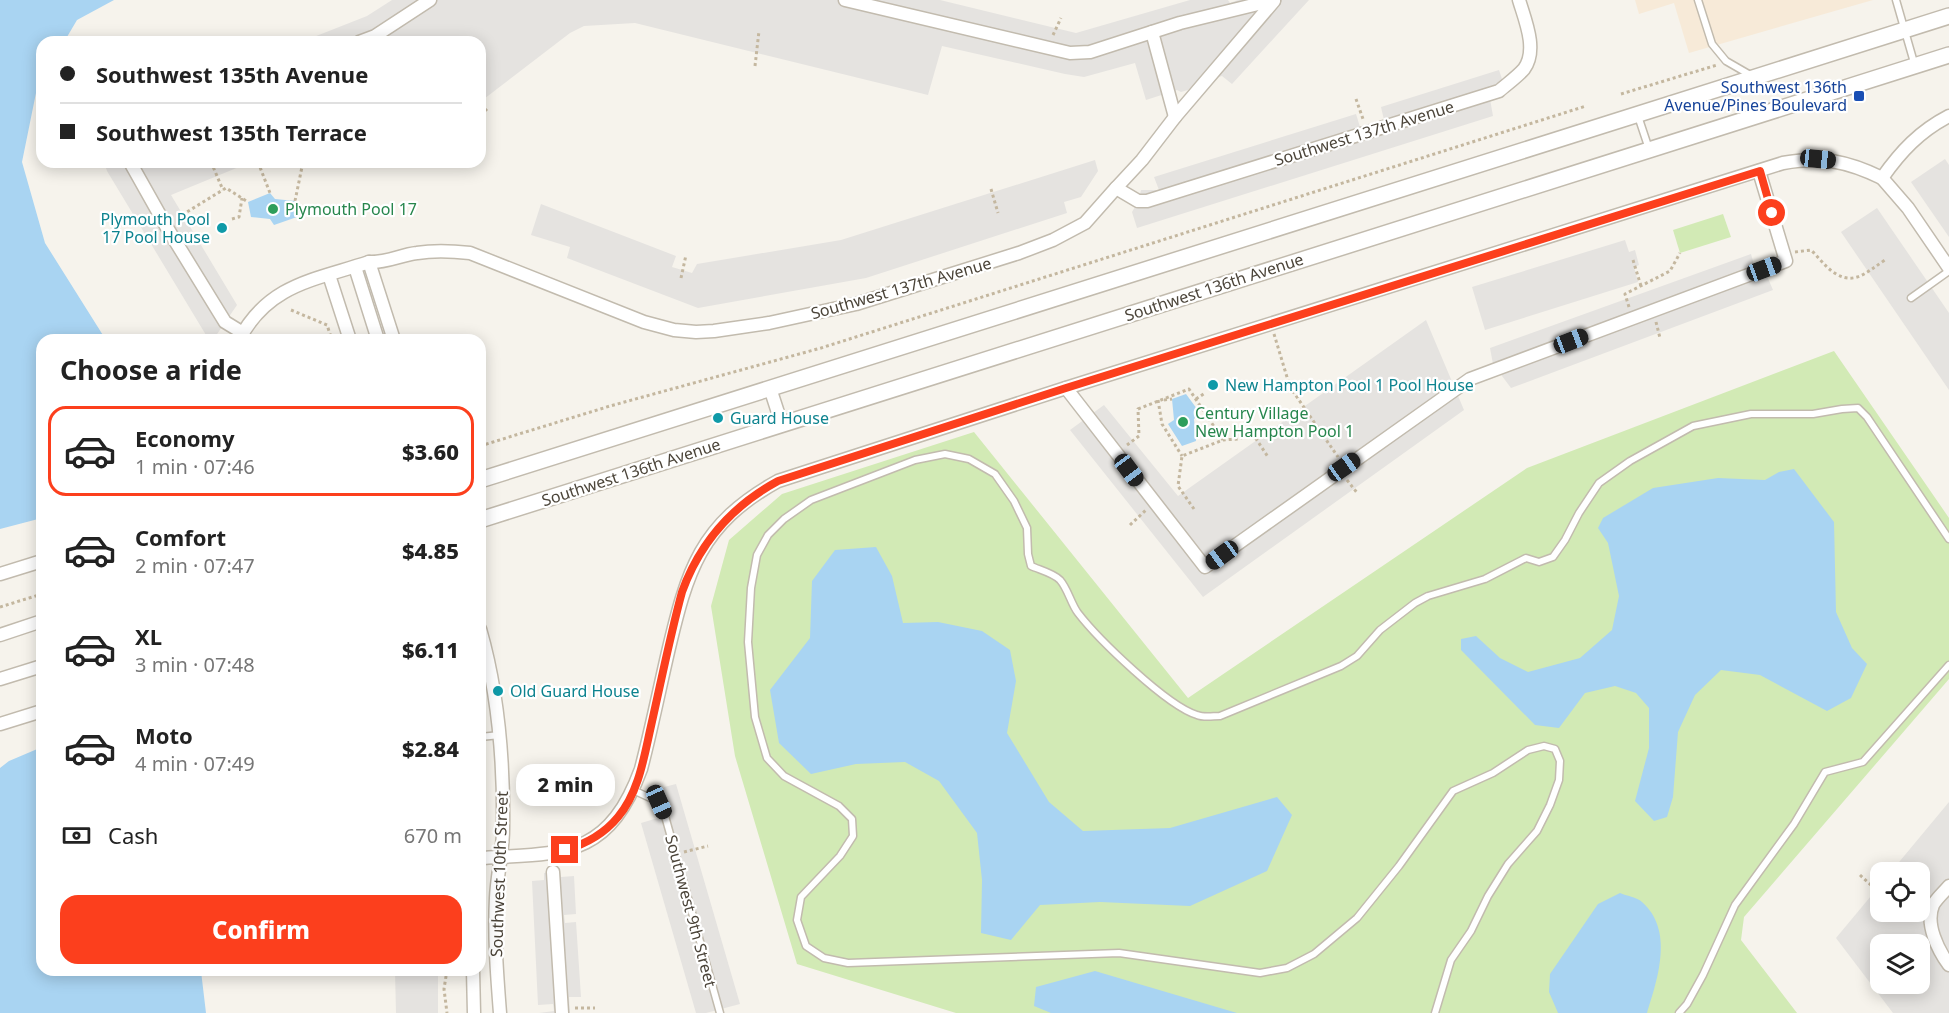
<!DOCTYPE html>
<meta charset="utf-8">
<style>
:root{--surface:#fff;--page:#f6f6f6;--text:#222;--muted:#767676;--line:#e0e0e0;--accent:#fc3f1d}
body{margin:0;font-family:"Noto Sans",sans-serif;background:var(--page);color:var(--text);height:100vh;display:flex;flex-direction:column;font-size:22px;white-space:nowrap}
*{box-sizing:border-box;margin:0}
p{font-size:20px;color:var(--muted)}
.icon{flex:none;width:33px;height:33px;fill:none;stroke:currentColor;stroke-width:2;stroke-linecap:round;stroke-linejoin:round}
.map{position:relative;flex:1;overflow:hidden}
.side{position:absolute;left:36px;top:334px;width:450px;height:642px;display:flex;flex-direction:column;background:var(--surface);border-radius:18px;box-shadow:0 3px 15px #0003}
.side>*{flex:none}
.banner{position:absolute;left:36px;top:36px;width:450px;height:132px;border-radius:18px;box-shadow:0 3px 15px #0003;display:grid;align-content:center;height:132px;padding:0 24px;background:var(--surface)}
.controls{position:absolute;left:1870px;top:862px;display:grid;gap:12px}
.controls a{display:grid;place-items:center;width:60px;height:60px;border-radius:12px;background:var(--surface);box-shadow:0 3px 15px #0003;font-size:30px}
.end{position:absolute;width:27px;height:27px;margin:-14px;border:8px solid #fc3f1d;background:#fff;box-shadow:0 0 0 3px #fff}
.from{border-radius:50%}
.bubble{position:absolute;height:42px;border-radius:18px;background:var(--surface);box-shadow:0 3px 15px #0003;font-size:20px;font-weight:800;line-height:42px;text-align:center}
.car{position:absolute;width:18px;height:36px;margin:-18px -9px;border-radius:8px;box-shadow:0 0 4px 2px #0007;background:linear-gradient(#222 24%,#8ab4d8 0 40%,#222 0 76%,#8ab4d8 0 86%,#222 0)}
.banner b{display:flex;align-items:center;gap:21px;height:57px;font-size:22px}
.banner b+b{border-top:2px solid var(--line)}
.banner i{width:15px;height:15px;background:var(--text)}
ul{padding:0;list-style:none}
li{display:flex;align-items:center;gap:18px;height:90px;margin:0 12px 9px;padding:0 12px;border:3px solid transparent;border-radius:18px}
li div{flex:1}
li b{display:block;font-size:22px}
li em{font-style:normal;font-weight:800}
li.active{border-color:var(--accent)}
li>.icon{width:54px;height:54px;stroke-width:1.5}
h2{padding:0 24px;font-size:27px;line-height:72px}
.pay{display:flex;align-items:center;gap:15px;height:66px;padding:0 24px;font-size:22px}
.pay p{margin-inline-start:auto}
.action{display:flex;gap:12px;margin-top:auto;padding:12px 24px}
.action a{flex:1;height:69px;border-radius:18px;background:var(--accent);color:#fff;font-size:24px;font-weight:800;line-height:69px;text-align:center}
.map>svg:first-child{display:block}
.commercial{fill:#f7ead8}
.green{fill:#d2eab5}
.parking{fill:#e5e3e0;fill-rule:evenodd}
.water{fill:#a9d4f2}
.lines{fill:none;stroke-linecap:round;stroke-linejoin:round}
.service-casing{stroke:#c2bbae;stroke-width:9}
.minor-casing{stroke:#c2bbae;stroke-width:15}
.tertiary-casing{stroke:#c2bbae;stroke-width:18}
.path{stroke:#c4b79f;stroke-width:3;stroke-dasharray:3 3;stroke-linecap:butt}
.service{stroke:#fff;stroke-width:6}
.minor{stroke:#fff;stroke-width:12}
.tertiary{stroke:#fff;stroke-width:15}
.route{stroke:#fc3f1d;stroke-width:8}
.transit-dot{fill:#1a4fb4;stroke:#fff;stroke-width:2}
.leisure-dot{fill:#2e9e5b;stroke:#fff;stroke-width:2}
.culture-dot{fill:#0f9aa8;stroke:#fff;stroke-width:2}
.labels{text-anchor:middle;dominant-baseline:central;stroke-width:4.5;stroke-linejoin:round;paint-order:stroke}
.transit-label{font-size:16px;fill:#164399;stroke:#fff;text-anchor:end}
.street-label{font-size:16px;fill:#4b4439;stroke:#fff}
.leisure-label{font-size:16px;fill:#27864d;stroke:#fff;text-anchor:start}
.culture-label{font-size:16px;fill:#0d838f;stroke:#fff;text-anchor:start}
</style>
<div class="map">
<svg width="1949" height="1013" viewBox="0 0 1949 1013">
<rect width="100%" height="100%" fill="#f6f3ec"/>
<polygon class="commercial" points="1635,0 1873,0 1689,53 1674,3 1639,14"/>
<g class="green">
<polygon points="1723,214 1731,237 1680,253 1673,230"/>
<polygon points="1834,351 1949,518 1949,679 1744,917 1741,940 1797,1013 956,1013 797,964 735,756 711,606 729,540 782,494 974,432 1188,698 1527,468"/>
</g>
<g class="parking">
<polygon points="392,0 940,0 1076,33 1190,0 1228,0 1230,3 1238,0 1309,0 1232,84 1222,76 1192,86 1188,90 1181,92 1177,90 1146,100 1135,63 1084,77 1065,74 942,46 928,95 635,23 584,26 570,33 480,102 480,42 301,42 367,16"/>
<polygon points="1499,70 1507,94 1490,99 1493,116 1137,228 1132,212 1138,202 1141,190 1159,190 1154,177 1356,114 1360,127 1384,120 1381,107"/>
<polygon points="1945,159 1949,165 1949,237 1911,182"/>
<polygon points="1095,160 1098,171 1081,197 1064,202 1067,213 866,278 698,308 567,258 570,247 531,235 541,204 676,256 672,267 692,273 697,264 841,240"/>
<polygon points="104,162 251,162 171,195 237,305 213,340 209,340 107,171"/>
<polygon points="1877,208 1949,313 1949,390 1841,232"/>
<polygon points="1625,240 1629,252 1635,250 1639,265 1634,267 1638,282 1485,330 1472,287"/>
<polygon points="1751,254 1754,265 1767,276 1773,290 1511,388 1493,364 1490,348"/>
<polygon points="1426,320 1464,410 1203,597 1070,430 1104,405 1178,496"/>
<polygon points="676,784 740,1004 706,1013 696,1013 641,823 658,818 659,802 664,787"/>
<path d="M1949,802v211h-56l-57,-75 45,-54v28h39v-39h-30zM1881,945h39v39h-39z"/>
<polygon points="560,872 561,877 574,876 576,914 564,915 565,923 576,922 581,997 569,997 570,1013 539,1013 554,1011 553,1004 538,1005 532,881 544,880 544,873"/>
<polygon points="395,971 438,971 438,1013 396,1013"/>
</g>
<g class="water">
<polygon points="0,0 114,0 77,20 64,42 42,42 42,79 37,88 22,162 45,243 106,340 42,340 42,518 0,529"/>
<polygon points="270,193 275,199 295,201 297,217 274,225 270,219 251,217 248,202"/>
<polygon points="1186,394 1200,413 1194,419 1196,441 1182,446 1168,424 1174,420 1172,399"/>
<polygon points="1794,469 1834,522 1836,612 1852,648 1867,664 1851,698 1827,711 1760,675 1721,670 1695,695 1678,732 1673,797 1667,817 1654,821 1635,801 1649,748 1649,708 1636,693 1615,686 1585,693 1559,728 1535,725 1461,650 1461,639 1476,636 1500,658 1528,672 1580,658 1612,630 1619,596 1608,543 1598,528 1603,518 1653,488 1718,478 1765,480 1779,472"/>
<polygon points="876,547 892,576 903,623 938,622 982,631 1010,650 1016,681 1007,733 1049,802 1083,831 1170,828 1277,797 1292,815 1267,871 1190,906 1100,902 1040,905 1011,940 981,933 982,880 977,833 939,781 905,762 856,764 811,774 779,743 770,690 810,638 812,581 835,550"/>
<polygon points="42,747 42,970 201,971 206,1013 0,1013 0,768 9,761"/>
<path d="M1620,893c6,3 17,4 22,9 32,28 16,76 5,111h-89l-9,-21 1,-18 48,-70z"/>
<polygon points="1095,971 1237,1013 1051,1013 1034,1006 1036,987"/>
</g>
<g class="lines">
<defs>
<g id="service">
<polyline points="1698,0 1712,44 1726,61 1752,76"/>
<polyline points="1896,0 1915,66"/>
<polyline points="1638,116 1649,149"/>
<polyline points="1911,298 1949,271"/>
<polyline points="480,737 500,735"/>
<polyline points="633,790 659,802 665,816 720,1013"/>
<path d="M1435,1013l16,-53 20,-29 17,-35 20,-32 29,-33 13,-26 9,-25 1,-19 -5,-12 -11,-3 -16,4 -35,23 -40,18 -54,75 -42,52 -43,36 -27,14 -27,5 -141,-20 -271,10 -24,-5 -18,-12 -9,-26 4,-23 39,-41 13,-20 -1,-17 -13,-13 -55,-30 -17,-18 -12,-41 -7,-75 3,-54 6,-33 11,-20 16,-16 27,-19 104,-40 30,-6 24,5 26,15 19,27 13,27 1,26 3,12c9,4 22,7 29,14 8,9 11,24 18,33 20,26 89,93 119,102 7,3 16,1 23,1l121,-50 16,-10 23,-26 35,-27 13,-7 57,-17 41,-21 13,4 14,-5 12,-17 14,-27 20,-30 31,-22 63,-35 58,-12h62l29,-5 16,-1 9,9 82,122"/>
<polyline points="1679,1013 1687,1004 1703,975 1735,905 1794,824 1825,772 1863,762 1949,665"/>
</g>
<g id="minor">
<polyline points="845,0 1070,53 1090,52 1180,23 1274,0"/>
<polyline points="1152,32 1175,117"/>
<polyline points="359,42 375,36 430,0"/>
<polyline points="130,162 166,226 225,322 243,333"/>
<polyline points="1882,178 1908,208 1949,268"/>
<polyline points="1116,188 1142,160 1175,117 1274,1"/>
<polyline points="369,262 394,340"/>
<polyline points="355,267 378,340"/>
<polyline points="329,275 350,340"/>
<path d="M239,340c29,-56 76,-60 130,-78 17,1 31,-7 48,-9 18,-3 35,-2 53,0l174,69 30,8 22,2 18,-1 55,-8 87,-19 163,-51 34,-13 32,-17 31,-35 22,13h9l352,-110c8,-7 18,-14 25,-22 14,-19 1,-49 -5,-69"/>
<polyline points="770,388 782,425"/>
<polyline points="1066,388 1205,567 1470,379 1786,261 1759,171"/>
<polyline points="0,574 42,561"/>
<path d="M480,629c19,66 24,132 23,200 0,23 -6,46 -7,69 -2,38 1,77 4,115"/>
<polyline points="0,635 42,621"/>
<polyline points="0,679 42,666"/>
<polyline points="0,724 42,711"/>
<path d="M480,858c83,-5 128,1 161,-89 10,-38 18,-78 27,-117 19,-81 32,-128 110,-171l288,-93 717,-225c39,-7 64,-2 99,15 19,-27 38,-47 67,-62"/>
<polyline points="553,872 562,1013"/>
<path d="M1949,886c-5,6 -13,13 -16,19 -8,19 5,45 16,60"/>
<polyline points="473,970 474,1013"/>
</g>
<g id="tertiary">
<polyline points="480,480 1949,16"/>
<polyline points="480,520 1949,55"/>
</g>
</defs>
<use href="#service" class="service-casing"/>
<use href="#minor" class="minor-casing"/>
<use href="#tertiary" class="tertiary-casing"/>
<g class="path">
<polyline points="1053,35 1061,18"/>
<polyline points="755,66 759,31"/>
<polyline points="1621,94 1717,65"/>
<polyline points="1356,99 1363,119"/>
<polyline points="480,106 482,106 488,112"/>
<polyline points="211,162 223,190"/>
<polyline points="258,162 270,193"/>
<polyline points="991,189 998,213"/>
<polyline points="295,201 303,162"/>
<polyline points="177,218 226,188 248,202"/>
<polyline points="232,219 239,217 242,198"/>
<path d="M1795,252l16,-2c6,6 11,12 16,17 24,22 37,7 58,-7"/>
<polyline points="1633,260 1641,286"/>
<polyline points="681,278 686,255"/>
<polyline points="1629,307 1625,294 1670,271 1680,253"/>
<polyline points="291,310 327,325 332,340"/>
<polyline points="1656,322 1660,338"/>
<polyline points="1274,334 1290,387 1338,457"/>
<polyline points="1196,399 1205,393"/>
<polyline points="1158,400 1162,424 1182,456"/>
<polyline points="1164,400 1172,399"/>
<polyline points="1127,445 1139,436 1138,409 1189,389 1223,440"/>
<polyline points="480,446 610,406 821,348 1586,106"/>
<polyline points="1347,480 1358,494"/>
<polyline points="1194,509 1178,486 1182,456 1223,440 1238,439 1253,434 1268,457"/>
<polyline points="1130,525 1146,510"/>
<polyline points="0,607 42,594"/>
<polyline points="684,852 708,846"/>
<polyline points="1860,875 1881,894"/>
<polyline points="447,970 444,989 447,1013"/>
<polyline points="575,1008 595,1008"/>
</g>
<use href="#service" class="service"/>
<use href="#minor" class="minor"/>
<use href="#tertiary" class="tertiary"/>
</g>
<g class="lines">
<path class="route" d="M565,850c21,-6 39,-16 53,-33 21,-25 26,-60 33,-91 10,-44 19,-90 31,-134 18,-50 50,-86 96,-111l288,-93 694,-217 12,42"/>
</g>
<rect class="transit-dot" x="1853" y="90" width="12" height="12" rx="3"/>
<g class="leisure-dot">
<circle cx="273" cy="209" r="6"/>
<circle cx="1183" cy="422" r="6"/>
</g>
<g class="culture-dot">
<circle cx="222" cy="228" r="6"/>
<circle cx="1213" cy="385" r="6"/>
<circle cx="718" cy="418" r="6"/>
<circle cx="498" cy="691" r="6"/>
</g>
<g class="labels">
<g class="transit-label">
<text x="1847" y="87">Southwest 136th<tspan x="1847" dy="18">Avenue/Pines Boulevard</tspan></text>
</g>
<g class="street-label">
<text transform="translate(1364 133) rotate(-17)">Southwest 137th Avenue</text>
<text transform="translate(1214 287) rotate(-18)">Southwest 136th Avenue</text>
<text transform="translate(901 288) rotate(-16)">Southwest 137th Avenue</text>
<text transform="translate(631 472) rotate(-18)">Southwest 136th Avenue</text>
<text transform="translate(499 874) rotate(-88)">Southwest 10th Street</text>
<text transform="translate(691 911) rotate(75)">Southwest 9th Street</text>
</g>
<g class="leisure-label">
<text x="285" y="209">Plymouth Pool 17</text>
<text x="1195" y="413">Century Village<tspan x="1195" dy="18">New Hampton Pool 1</tspan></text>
</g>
<g class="culture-label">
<text x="210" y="219" text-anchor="end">Plymouth Pool<tspan x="210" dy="18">17 Pool House</tspan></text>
<text x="1225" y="385">New Hampton Pool 1 Pool House</text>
<text x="730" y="418">Guard House</text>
<text x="510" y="691">Old Guard House</text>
</g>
</g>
</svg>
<div class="controls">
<a><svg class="icon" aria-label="locate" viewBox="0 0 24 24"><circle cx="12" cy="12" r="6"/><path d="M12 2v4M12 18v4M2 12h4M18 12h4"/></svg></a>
<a><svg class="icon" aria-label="layers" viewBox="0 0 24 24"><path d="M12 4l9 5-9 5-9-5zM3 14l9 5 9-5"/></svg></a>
</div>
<i class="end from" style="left:1772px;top:213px"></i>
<i class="end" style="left:565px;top:850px"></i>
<div class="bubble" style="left:516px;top:764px;width:99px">2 min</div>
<i class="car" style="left:1818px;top:159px;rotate:96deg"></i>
<i class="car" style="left:1764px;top:269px;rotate:70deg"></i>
<i class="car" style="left:1571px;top:341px;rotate:69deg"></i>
<i class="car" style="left:1344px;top:467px;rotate:55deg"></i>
<i class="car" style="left:1129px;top:470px;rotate:143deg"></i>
<i class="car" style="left:1222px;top:555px;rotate:234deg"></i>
<i class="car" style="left:659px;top:802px;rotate:156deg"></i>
<div class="banner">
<b><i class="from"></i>Southwest 135th Avenue</b>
<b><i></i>Southwest 135th Terrace</b>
</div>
<section class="side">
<h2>Choose a ride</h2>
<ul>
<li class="active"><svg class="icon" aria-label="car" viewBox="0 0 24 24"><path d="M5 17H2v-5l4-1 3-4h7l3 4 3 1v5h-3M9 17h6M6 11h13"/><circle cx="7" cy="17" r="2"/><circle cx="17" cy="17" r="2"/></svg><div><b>Economy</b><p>1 min · 07:46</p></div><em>$3.60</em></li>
<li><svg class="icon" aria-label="car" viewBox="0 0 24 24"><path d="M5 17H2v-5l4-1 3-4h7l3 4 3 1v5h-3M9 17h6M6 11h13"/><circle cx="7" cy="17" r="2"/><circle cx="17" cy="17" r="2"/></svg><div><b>Comfort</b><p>2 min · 07:47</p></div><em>$4.85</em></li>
<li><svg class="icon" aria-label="car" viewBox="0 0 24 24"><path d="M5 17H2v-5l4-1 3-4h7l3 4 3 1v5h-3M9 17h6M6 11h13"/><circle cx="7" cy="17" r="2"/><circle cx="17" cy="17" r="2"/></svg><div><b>XL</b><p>3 min · 07:48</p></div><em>$6.11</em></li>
<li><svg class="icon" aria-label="car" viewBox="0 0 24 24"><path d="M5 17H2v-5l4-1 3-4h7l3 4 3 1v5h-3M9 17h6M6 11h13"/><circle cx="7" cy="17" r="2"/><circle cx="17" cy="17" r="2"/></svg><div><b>Moto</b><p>4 min · 07:49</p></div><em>$2.84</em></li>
</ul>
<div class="pay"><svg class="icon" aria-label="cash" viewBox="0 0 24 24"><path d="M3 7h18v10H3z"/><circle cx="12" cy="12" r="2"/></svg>Cash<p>670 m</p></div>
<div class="action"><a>Confirm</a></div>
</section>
</div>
